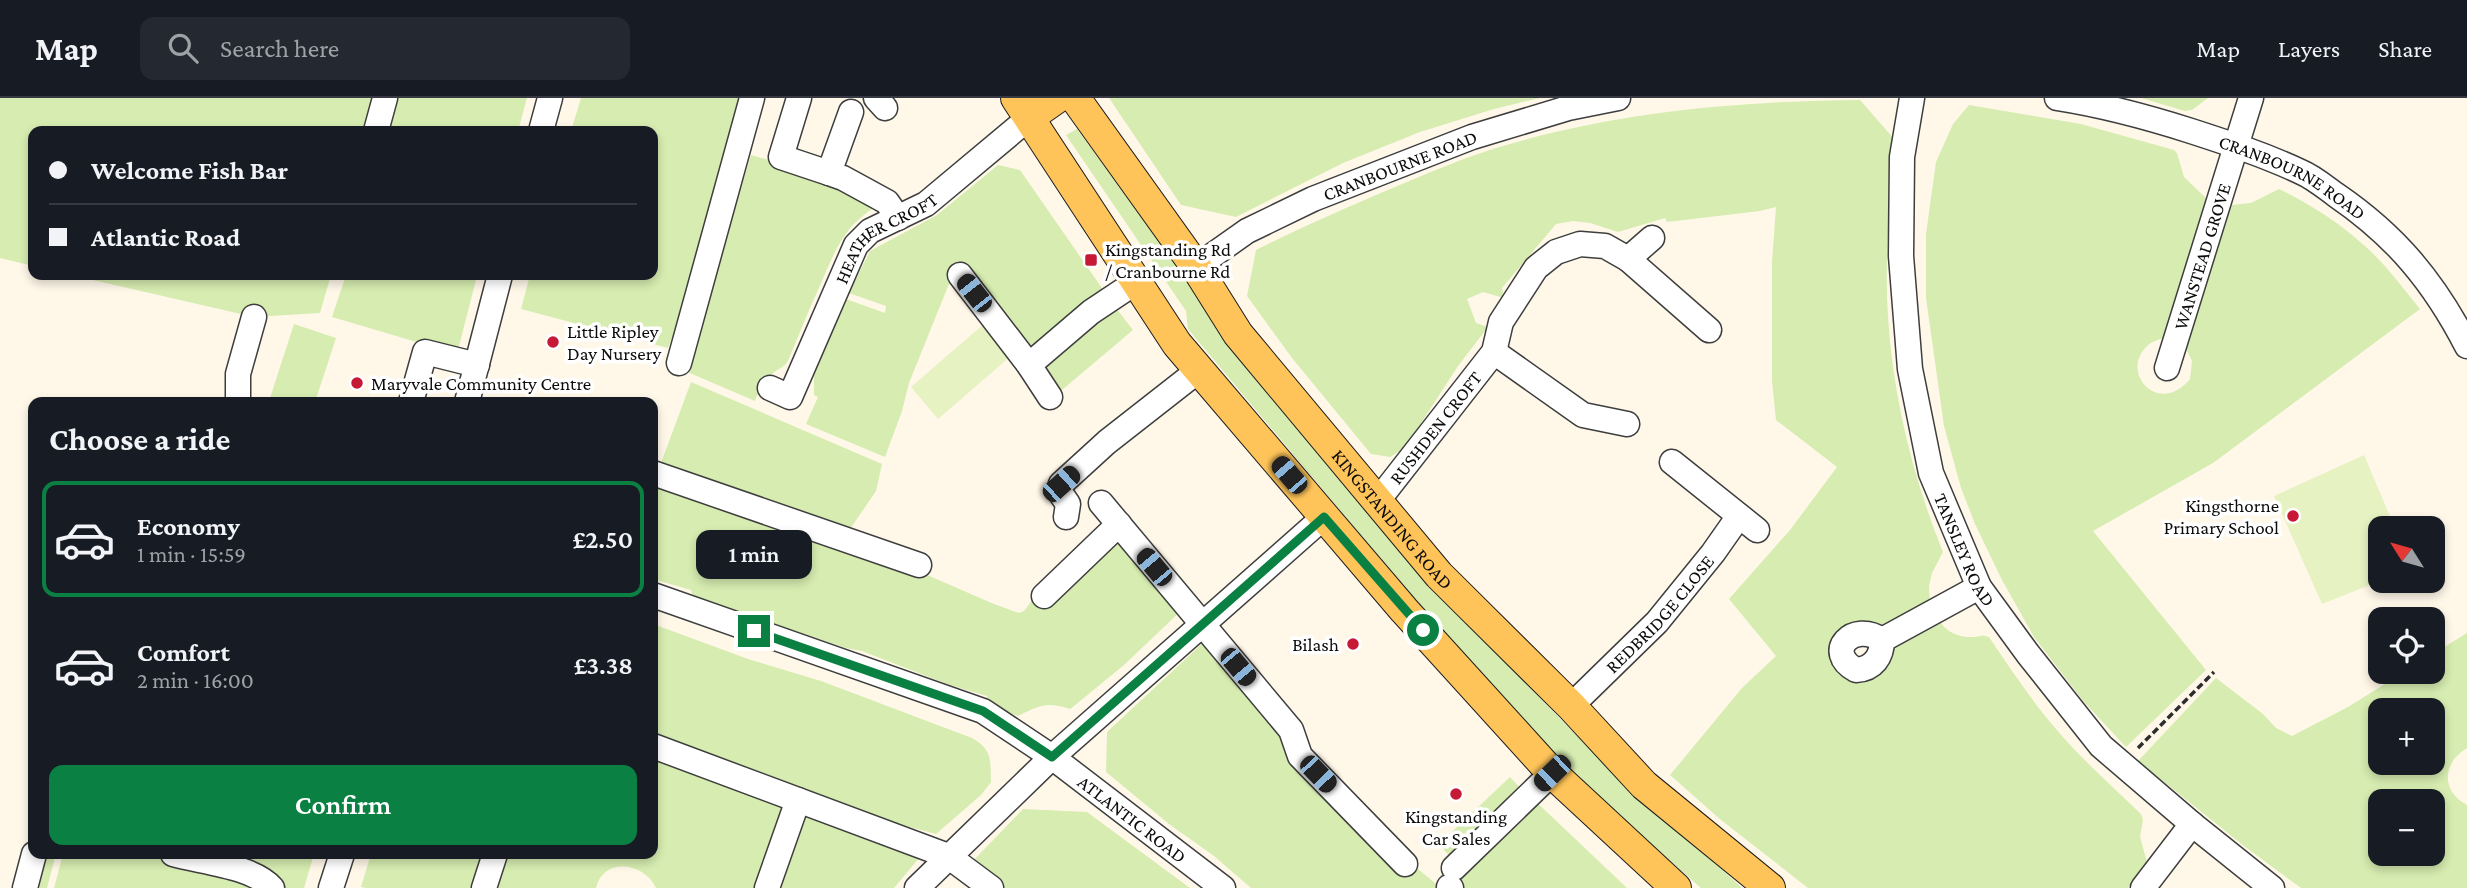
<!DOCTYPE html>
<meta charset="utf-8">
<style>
:root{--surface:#171b24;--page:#242831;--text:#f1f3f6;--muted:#9ea1a6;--line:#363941;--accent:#0b8043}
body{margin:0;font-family:"Crimson Pro",serif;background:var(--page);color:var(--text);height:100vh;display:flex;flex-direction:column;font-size:26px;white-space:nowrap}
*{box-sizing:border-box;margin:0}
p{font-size:23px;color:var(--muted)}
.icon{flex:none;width:38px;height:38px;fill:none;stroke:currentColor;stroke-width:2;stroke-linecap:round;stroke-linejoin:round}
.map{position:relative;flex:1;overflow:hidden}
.details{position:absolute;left:28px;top:299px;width:630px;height:462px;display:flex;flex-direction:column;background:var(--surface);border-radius:14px;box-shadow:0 4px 10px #0003}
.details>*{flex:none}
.banner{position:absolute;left:28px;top:28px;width:630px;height:154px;border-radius:14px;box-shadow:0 4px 10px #0003;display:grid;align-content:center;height:154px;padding:0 21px;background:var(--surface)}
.needle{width:46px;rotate:307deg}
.tools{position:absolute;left:2368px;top:418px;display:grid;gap:14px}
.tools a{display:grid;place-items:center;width:77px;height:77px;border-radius:14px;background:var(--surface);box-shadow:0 4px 10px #0003;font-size:35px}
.end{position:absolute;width:32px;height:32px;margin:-16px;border:9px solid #0b8043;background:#fff;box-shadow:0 0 0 4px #fff}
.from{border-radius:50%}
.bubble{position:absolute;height:49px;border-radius:14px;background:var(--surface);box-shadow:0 4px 10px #0003;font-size:23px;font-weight:600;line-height:49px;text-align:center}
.car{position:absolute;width:21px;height:42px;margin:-21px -10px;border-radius:9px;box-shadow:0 0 5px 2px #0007;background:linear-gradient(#222 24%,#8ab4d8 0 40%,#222 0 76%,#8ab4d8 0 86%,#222 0)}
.banner b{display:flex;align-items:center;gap:24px;height:66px;font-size:26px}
.banner b+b{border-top:2px solid var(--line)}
.banner i{width:18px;height:18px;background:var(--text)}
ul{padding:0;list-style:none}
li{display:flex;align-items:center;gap:21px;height:116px;margin:0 14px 10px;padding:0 7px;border:4px solid transparent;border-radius:14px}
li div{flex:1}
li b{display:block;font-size:26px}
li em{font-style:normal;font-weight:600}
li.selected{border-color:var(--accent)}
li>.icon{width:63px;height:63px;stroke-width:1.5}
h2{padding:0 21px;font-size:32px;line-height:84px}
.action{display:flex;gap:14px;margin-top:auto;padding:14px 21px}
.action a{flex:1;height:80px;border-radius:14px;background:var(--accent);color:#fff;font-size:28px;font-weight:600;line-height:80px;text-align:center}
header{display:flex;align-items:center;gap:42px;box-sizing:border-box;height:98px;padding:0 35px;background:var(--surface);border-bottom:2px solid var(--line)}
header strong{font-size:33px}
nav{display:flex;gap:38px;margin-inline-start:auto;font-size:24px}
.search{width:490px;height:63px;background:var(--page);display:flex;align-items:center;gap:18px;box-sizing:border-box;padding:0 24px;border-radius:14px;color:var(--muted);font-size:26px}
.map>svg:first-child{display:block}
.green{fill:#d6ecb0;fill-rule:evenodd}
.pitch{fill:#e7f2c3}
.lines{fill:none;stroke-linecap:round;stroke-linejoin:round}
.minor-casing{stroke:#3e3e3e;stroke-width:27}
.major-casing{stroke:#1c1c1c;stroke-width:32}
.path{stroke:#2d2d2d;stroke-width:3.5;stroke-dasharray:7 3.5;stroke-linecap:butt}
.minor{stroke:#fff;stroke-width:24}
.major{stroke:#ffc459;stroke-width:30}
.route{stroke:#0b8043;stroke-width:9}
.poi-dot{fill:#c51935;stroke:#fff;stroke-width:2.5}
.labels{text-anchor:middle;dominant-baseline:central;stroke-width:7;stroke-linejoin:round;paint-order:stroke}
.street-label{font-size:19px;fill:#0b0b0b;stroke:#fff}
.poi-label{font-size:19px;fill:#0b0b0b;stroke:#fff;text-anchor:start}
</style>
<header>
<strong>Map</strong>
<div class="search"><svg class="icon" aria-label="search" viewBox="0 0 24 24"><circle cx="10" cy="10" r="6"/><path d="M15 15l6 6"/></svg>Search here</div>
<nav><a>Map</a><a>Layers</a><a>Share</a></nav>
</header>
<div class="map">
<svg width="2467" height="790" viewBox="0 0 2467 790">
<rect width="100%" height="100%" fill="#fff8e9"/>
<g class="green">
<polygon points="0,0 379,0 370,33 33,33 33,168 0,160"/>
<polygon points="394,0 527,0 518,33 389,33 391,24 386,23"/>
<polygon points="581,0 740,0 681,217 668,250 521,211 530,177 653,177 653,33 571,33"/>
<polygon points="1109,0 1540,0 1494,11 1420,34 1343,65 1236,119 1181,107"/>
<polygon points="2141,0 2208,0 2192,12 2185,13"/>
<path d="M1860,2l35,40c-5,59 -11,118 -7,177 5,80 25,161 55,235l-11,21 -3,13 1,17 -53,28 -27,-4 -3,45 39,-25 49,-24h6c6,9 19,15 31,14 7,0 9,-3 17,0 21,31 42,63 67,92 26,31 56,57 85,85l2,6 -3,17 7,25 -19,26h-320l-87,-68 -51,-45 72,-87 34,-32 -47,-57 61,-69 47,-63 -61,-47 -4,-39v-119l4,-55 -16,4 -93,11 -2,-4 -47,14 -28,-9 -17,-2 -17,3 -54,64 2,10 -21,-6 -16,7 9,24 12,4 -30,39 -53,82 -15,9 -19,-3 -79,-96 -45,-62 9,-46c48,-24 96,-45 146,-66 31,-13 62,-26 94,-36 118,-36 242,-47 364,-48z"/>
<path d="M1969,7l112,19 93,26 3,3 7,24 23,22 -39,137c-7,3 -16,5 -21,10 -28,27 12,71 43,33l2,-18 -9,-19 42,-133 6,-4 20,-2 28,-14c31,15 61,34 87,58 20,18 37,41 54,62l-207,154 -120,68 113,139 -80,77 -42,-45 -50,-65 -32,-57 -27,-56 -14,-36 -17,-62 -18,-128v-64l10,-72 17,-38z"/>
<polygon points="1077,31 1213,218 1466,522 1571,632 1742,790 1701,790 1589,692 1474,572 1188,231 1186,213 1066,37"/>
<path d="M751,57l67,19 62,30c-38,22 -45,48 -62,86 -11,24 -20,47 -30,71 -3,6 -11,8 -16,13 -9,7 -13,16 -17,27l-70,-30z"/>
<polygon points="998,67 1020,72 1106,196 1030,258 993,210 997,204 955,171 909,285 902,313 885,359 806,326 818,299 814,297 814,277 846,201 885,215 886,208 849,195 870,153 937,117"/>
<polygon points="71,177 331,177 320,215 254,219"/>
<polygon points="346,177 477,178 457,256 332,219"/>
<polygon points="1112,205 1133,232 1056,297 1037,265"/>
<polygon points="294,226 336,240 315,304 269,303"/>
<polygon points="691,284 882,366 876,393 848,434 661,365"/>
<path d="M653,381l258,89 83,36 25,9 5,-2 12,-16 85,-58 62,72 -59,56 -50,41 -4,3c-24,-8 -31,-3 -52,7l-31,-12v-8l-40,-12 -85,-33 -16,-3 -153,-51 -2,-7 -38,-11z"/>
<path d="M653,526l95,35 73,22 151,57c21,12 18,22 19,44l-10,13 -45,39 -48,-13 -235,-82z"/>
<path d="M2467,535v115c-24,14 -27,43 0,57v83h-166l-57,-42 -106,-85 78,-83 47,36 13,14 16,8 56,-29 56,-35h28l1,-18zM2380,612h52v53h-52zM2380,704h52v52h-52z"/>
<polygon points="1207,541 1394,771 1407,780 1418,771 1441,790 1251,790 1214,758 1169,726 1106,674 1107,634"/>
<path d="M653,658l137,48 -30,84h-104c-12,-26 -53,-31 -60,0h-105l15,-34h147z"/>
<polygon points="1510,679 1525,695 1452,761 1439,746"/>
<polygon points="1531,699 1627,790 1464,790 1455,780"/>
<polygon points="800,709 925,753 894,790 772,790"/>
<polygon points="1023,711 1087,714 1190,790 1005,790 970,766"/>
<polygon points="44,756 56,756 47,790 35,790"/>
<polygon points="63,756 314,756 304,790 54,790"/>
<polygon points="371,756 488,756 478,790 366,790 361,789"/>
</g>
<g class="pitch">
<polygon points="985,225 1012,257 938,321 911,289"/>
<polygon points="2364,357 2395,430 2380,430 2380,483 2322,506 2274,398"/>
</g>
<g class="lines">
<defs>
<g id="minor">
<polyline points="799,0 781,59 829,75"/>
<polyline points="876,0 885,10"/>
<path id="s1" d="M1912,0l-10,59 -1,99 9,113 21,104 48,114 49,67 73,92 91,78 80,64"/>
<path id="s2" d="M2057,0c45,7 90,19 134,33 37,12 74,24 110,41 12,5 24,15 35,23 60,41 98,87 131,151"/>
<polyline points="851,14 829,75 843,80 887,104 898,120"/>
<polyline points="376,33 385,0"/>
<polyline points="541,33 550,0"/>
<polyline points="1628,161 1652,140"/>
<path id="s3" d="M1196,169l51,-36 66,-32 159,-62 96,-29 50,-10"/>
<polyline points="960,177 1029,267 1050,299"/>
<polyline points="1494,254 1583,317 1627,326"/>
<polyline points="679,265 752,0"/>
<polyline points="1029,267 1091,214 1136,184"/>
<path id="s4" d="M2167,270l84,-270"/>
<path id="s5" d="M770,290l20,9 66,-152 14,-14 56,-27 104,-87"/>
<polyline points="238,304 238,276 254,219"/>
<polyline points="411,304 425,254 477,267"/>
<polyline points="467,304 500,177"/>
<polyline points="1672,364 1757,432"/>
<polyline points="653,375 919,467"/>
<polyline points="1101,405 1291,632 1300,658 1405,766"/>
<path id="s6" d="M1376,405l118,-151 7,-30 35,-54 20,-16 24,-8 25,2 23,13 81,71"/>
<polyline points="1066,419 1068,406 1059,393 1061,386 1107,344 1199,272"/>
<path id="s7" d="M653,497l330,116 69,46 171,131"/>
<polyline points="1044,498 1119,426"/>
<path d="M1882,542c0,17 -9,29 -26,30 -33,-18 -3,-50 26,-30l97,-53"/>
<path id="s8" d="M1571,608l86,-84 56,-69 26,-37"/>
<polyline points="653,648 948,758 991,790"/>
<path d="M173,756c28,8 80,12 99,34"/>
<polyline points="1454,770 1552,675"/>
<polyline points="1449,789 1451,790"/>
<polyline points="25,790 34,756"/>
<polyline points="331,790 342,756"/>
<polyline points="484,790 495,756"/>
<polyline points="767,790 798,702"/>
<polyline points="917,790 1052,659 1324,419"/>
<polyline points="2143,790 2192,726"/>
</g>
<g id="major">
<polyline points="1016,0 1177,246 1404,512 1552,675 1676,790"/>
<path id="s9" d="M1075,0l121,169 42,67 201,241 132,131 73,79 126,103"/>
<polyline points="1030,19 1057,0"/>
</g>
</defs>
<use href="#minor" class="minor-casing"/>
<use href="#major" class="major-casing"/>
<polyline class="path" points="2138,650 2214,574"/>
<use href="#minor" class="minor"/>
<use href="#major" class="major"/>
</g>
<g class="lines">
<polyline class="route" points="754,533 983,613 1052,659 1324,419 1423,532"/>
</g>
<g class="poi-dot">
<rect x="1084" y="155" width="14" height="14" rx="3.5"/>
<circle cx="553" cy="244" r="7"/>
<circle cx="357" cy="285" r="7"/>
<circle cx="2293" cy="418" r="7"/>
<circle cx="1353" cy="546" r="7"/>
<circle cx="1456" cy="696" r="7"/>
</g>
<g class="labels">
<g class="street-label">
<text stroke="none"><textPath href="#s3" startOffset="229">CRANBOURNE ROAD</textPath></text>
<text stroke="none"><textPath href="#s2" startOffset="250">CRANBOURNE ROAD</textPath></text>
<text stroke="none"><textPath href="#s5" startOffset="214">HEATHER CROFT</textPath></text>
<text stroke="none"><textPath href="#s4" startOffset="117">WANSTEAD GROVE</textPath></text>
<text stroke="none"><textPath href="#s6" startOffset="96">RUSHDEN CROFT</textPath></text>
<text stroke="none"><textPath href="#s9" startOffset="528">KINGSTANDING ROAD</textPath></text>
<text stroke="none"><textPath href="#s1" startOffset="462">TANSLEY ROAD</textPath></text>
<text stroke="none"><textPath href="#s8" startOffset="128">REDBRIDGE CLOSE</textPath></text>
<text stroke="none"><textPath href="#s7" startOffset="534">ATLANTIC ROAD</textPath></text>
</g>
<g class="poi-label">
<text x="1105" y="151">Kingstanding Rd<tspan x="1105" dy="22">/ Cranbourne Rd</tspan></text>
<text x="567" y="233">Little Ripley<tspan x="567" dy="22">Day Nursery</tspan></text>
<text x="371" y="285">Maryvale Community Centre</text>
<text x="2279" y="407" text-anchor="end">Kingsthorne<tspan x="2279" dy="22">Primary School</tspan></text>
<text x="1339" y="546" text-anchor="end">Bilash</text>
<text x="1456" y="718" text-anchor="middle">Kingstanding<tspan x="1456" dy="22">Car Sales</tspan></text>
</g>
</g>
</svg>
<div class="tools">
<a><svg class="needle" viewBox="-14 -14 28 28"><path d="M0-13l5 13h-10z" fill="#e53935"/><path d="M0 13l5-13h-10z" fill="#9ea1a6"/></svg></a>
<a><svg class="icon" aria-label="locate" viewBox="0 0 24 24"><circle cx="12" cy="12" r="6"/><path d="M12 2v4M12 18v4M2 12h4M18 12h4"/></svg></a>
<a>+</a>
<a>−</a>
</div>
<i class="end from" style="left:1423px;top:532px"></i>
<i class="end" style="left:754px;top:533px"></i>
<div class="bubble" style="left:696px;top:432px;width:116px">1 min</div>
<i class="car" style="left:974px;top:195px;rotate:322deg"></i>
<i class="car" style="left:1289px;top:377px;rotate:319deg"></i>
<i class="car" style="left:1061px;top:386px;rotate:48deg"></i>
<i class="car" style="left:1154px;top:469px;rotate:320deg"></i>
<i class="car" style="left:1238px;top:569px;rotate:140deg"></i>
<i class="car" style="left:1552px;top:675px;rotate:226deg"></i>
<i class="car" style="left:1318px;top:676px;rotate:136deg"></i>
<div class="banner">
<b><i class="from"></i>Welcome Fish Bar</b>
<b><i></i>Atlantic Road</b>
</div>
<section class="details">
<h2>Choose a ride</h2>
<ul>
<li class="selected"><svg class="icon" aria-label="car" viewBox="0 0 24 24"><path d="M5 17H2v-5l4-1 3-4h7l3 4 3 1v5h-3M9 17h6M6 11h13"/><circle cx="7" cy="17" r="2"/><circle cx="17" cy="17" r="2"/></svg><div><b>Economy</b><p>1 min · 15:59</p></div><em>£2.50</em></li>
<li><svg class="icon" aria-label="car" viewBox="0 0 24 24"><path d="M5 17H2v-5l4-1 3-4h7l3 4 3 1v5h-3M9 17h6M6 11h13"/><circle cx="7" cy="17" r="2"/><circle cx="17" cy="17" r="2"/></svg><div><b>Comfort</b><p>2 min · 16:00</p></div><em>£3.38</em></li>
</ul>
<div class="action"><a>Confirm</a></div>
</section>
</div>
